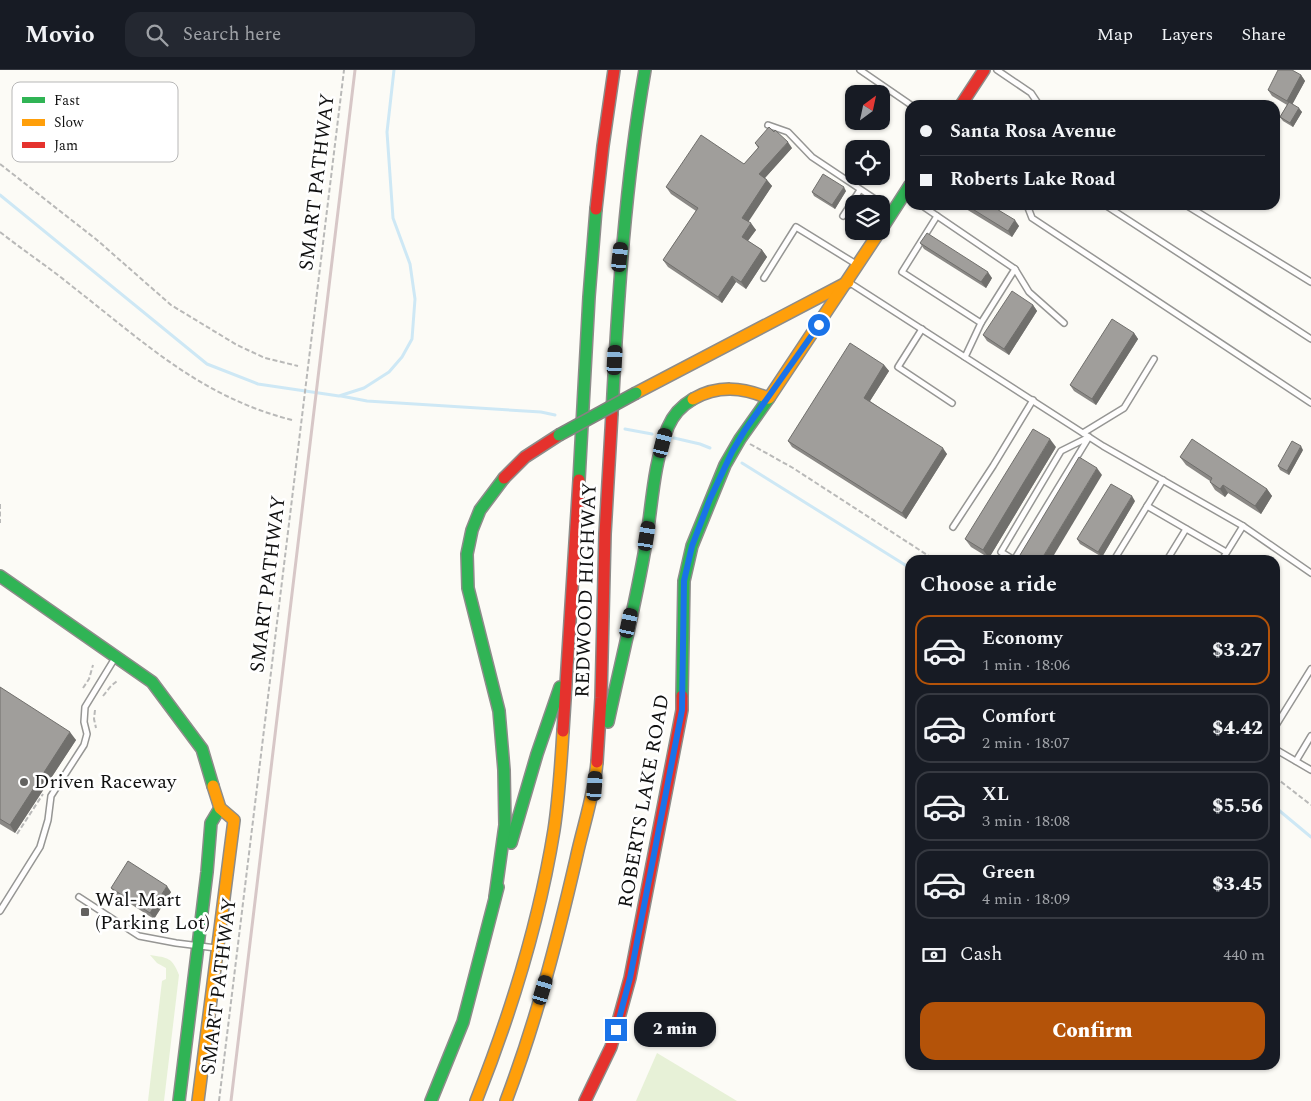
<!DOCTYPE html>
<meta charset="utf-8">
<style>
:root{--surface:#171b24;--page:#242831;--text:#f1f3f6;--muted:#9ea1a6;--line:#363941;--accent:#b45309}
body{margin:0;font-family:Spectral,serif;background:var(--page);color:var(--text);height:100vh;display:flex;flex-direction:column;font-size:19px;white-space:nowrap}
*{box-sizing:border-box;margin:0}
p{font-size:16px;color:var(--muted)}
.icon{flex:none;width:28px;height:28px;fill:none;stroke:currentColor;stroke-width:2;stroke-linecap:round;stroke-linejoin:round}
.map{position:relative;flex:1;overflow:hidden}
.details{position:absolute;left:905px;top:485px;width:375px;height:515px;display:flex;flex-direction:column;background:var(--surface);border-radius:15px;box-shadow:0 1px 4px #0004}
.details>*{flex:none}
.banner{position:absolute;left:905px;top:30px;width:375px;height:110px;border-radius:15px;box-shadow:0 1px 4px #0004;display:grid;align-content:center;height:110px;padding:0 15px;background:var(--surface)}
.needle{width:32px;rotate:33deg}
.buttons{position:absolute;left:845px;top:15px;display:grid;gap:10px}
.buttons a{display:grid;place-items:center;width:45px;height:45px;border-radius:10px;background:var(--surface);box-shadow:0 1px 4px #0004;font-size:25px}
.end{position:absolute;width:22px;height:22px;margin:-11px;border:6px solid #1a73e8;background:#fff;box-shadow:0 0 0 2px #fff}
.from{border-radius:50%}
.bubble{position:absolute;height:35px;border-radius:15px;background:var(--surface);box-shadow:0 1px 4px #0004;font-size:16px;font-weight:800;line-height:35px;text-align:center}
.car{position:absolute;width:15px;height:30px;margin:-15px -8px;border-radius:6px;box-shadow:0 0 4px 1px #0007;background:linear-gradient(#222 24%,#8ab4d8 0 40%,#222 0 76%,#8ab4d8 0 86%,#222 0)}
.banner b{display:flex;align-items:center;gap:18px;height:48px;font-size:19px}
.banner b+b{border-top:1px solid var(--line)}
.banner i{width:12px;height:12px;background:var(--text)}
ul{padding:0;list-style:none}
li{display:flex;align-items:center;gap:15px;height:70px;margin:0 10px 8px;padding:0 5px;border:2px solid var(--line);border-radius:15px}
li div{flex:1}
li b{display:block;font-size:19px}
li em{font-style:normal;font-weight:800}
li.selected{border-color:var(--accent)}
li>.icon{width:45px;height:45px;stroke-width:1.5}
h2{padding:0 15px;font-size:22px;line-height:60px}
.pay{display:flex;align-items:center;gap:12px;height:55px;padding:0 15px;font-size:19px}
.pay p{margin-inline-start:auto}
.primary-button{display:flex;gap:10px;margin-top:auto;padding:10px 15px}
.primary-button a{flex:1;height:58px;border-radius:15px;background:var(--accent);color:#fff;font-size:20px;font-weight:800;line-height:58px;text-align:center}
header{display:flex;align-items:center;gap:30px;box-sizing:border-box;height:70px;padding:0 25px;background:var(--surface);border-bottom:1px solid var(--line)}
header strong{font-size:24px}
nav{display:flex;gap:28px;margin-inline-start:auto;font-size:18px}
.search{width:350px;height:45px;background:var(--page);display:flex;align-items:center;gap:12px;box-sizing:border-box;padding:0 18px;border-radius:15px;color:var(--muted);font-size:19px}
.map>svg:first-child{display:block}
.green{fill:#e7f1d7}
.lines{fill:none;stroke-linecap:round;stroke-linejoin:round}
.stream{stroke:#cee8f5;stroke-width:3}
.lane-casing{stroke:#969694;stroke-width:8}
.fast-casing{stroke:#8d8c8a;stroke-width:14}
.slow-casing{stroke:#8d8c8a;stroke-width:14}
.jam-casing{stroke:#8d8c8a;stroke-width:14}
.path{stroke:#b9b9b8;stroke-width:2;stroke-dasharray:5 2.5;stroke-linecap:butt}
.lane{stroke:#fffefe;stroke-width:5}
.fast{stroke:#30b455;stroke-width:11}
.slow{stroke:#ff9f0a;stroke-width:11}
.jam{stroke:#e5322d;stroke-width:11}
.rail{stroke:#d7c7c7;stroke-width:3}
.fast-bridge-casing{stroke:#848381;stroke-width:14;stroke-linecap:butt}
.fast-bridge{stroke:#30b455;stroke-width:11}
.wall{fill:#8a8885}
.shaded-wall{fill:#706f6c}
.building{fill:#a09e9b;stroke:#706f6c}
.route{stroke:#1a73e8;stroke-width:6}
.poi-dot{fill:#636260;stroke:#fff;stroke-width:2}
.labels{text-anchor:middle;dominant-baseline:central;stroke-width:5;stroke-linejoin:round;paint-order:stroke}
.street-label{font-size:20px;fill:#101010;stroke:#fff}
.poi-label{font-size:20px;fill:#101010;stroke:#fff;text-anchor:start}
.key{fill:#fff;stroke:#b7b7b7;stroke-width:1}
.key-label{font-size:14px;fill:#101010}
</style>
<header>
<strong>Movio</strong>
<div class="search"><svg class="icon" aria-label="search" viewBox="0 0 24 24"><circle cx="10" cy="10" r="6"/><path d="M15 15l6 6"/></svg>Search here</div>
<nav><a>Map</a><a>Layers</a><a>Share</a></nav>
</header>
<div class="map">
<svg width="1311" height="1031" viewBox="0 0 1311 1031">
<rect width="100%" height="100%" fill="#fcfbf6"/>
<g class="green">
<path d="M150,885c18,3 22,2 29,20l-15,126h-16l14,-120 4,-2v-11l-9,-5z"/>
<polygon points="657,983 737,1031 636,1031"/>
</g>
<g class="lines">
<g class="stream">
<polyline points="0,125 207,294 258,314 339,326 364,318 389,302 402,287 412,269 415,229 410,194 393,148 387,62 394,0"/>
<polyline points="341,326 367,331 541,342 555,345"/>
<polyline points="625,359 652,364"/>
<polyline points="674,368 700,374 710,378"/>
<polyline points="742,393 910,498"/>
<polyline points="1275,737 1311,767"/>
</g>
<defs>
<g id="lane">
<polyline points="860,0 911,35"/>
<polyline points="997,0 1031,23 1039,35"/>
<polyline points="768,55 788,62 812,87 893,141"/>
<polyline points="921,135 1015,199 981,253 965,287"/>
<polyline points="1027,135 1032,148 1311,333"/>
<polyline points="1105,135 1311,269"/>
<polyline points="1186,135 1311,212"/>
<polyline points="843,146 860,120"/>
<polyline points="937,146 902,202 981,253"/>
<polyline points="1015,199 1029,222 1064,253"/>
<polyline points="764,208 796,157 856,194"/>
<polyline points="850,213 1103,376 1243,456 1311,503"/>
<polyline points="922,259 898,297 952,333"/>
<polyline points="1083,363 1124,338 1154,289"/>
<polygon points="1089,367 1014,490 1001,482 1061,381"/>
<polyline points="1147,436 1226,482"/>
<polyline points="953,457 993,396 1033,330"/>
<polyline points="1114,490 1163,410"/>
<polyline points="1167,490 1186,459"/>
<polyline points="1222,490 1243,456"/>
<polyline points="1275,657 1311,599"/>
<polyline points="1275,679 1311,700"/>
<polyline points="1296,691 1311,666"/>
<polyline points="79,827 139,866 176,873 216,878"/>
<polyline points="0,841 40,777 48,750 51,726 84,675 87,664 84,652 85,637 115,588"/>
</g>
<g id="fast">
<polyline points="881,160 910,115"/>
<path d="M612,343c6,-115 13,-229 33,-343"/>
<polyline points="579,410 589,227 596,139"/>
<polyline points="0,506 152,612 202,679 213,716"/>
<polyline points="682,626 684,511 692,476 725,395 740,369 769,328"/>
<path d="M608,652c12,-56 26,-111 36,-168 8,-42 8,-87 24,-127 5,-12 13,-21 25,-28"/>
<polyline points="511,773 537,684 560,617"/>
<polyline points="495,827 505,755 504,700 499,641 468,518 467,484 472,460 480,440 504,408"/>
<polyline points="179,1031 207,802 211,753 220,738"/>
<polyline points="431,1031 463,952 498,817"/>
</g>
<g id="slow">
<polyline points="636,323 848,212"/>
<polyline points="769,328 880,161"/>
<path d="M693,329c25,-14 49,-12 75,-1"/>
<polyline points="198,1031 234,750 220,738 213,716"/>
<path d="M476,1031c35,-88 63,-178 78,-271 5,-33 7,-66 9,-99"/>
<path d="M506,1031c30,-79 51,-160 70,-242 7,-33 18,-63 21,-97"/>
</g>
<g id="jam">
<polyline points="961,35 984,0"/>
<polyline points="596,139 603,76 614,0"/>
<polyline points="504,408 525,387 559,365"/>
<polyline points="563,661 579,410"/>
<polyline points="597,692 601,628 605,464 612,343"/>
<polyline points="585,1031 611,977 630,908 682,640 682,626"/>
</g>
</defs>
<use href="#lane" class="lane-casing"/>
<use href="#fast" class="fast-casing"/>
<use href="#slow" class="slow-casing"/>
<use href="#jam" class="jam-casing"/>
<g class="path">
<polyline points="0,94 97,170 171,235 237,275 265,288 298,296"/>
<path d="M0,162c24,19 50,36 73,55 72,56 128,110 219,133"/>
<polyline points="750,374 793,398 935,490"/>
<polyline points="0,434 0,453"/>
<polyline points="83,618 89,609 93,595"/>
<polyline points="103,626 111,616 117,611"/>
<polyline points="95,640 94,649 96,658"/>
<polyline points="1275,707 1311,735"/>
<polyline points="17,764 43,724"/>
<polyline points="219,1031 344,0"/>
</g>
<use href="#lane" class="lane"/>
<use href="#fast" class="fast"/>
<use href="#slow" class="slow"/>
<use href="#jam" class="jam"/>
<polyline class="rail" points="231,1031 355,0"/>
<defs>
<polyline id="fast-bridge" points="559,365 636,323"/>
</defs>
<use href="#fast-bridge" class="fast-bridge-casing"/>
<use href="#fast-bridge" class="fast-bridge"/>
</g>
<g class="wall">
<polygon points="1301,5 1305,11 1292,34 1302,42 1293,57 1283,51 1280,47 1287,35 1272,26 1268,20"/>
<polygon points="755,73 792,78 765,108 772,116 748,151 756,160 748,171 762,180 767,187 746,219 736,212 722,233 668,197 663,190 696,141 671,124 666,117 744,94 758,78"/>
<polygon points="846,121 835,139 814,126 812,122"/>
<polygon points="964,135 990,135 1019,156 1012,167 966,139"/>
<polygon points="920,173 992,208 986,218 924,179"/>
<polygon points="1033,235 1037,241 1009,285 987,271 983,265"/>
<polygon points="1134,263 1138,269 1096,335 1074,321 1070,315"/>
<polygon points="884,295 889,301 870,331 947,384 906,449 792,377 788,371"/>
<polygon points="1056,377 989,488 971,477 965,469"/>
<polygon points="1303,380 1289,405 1280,400 1278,396"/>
<polygon points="1180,387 1267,419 1272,426 1261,444 1228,423 1225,427 1215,420 1210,412 1210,411 1186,395"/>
<polygon points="1135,431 1102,487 1080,474 1077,469"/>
<polygon points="0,617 76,670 15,763 0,754"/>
<polygon points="111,818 171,822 154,849 115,824"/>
</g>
<g class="shaded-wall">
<polygon points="1301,5 1305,11 1291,37 1287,31"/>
<polygon points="1299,38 1302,42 1293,57 1290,53"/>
<polygon points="788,72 792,78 763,110 759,104"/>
<polygon points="767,110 772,116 747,154 742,148"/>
<polygon points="844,117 846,121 835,139 832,135"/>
<polygon points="1015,150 1019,156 1012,167 1008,161"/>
<polygon points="751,153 756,160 746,173 742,167"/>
<polygon points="762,180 767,187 746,219 741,212"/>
<polygon points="988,202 992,208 986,218 981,212"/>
<polygon points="732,206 736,212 722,233 718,227"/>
<polygon points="1033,235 1037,241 1009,285 1004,279"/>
<polygon points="1134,263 1138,269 1096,335 1092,329"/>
<polygon points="884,295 889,301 868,334 864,328"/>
<polygon points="1050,369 1056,377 989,488 983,480"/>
<polygon points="1301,376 1303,380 1289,405 1287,401"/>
<polygon points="943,378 947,384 906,449 902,443"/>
<polygon points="1097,398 1102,405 1051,490 1041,490"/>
<polygon points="1223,415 1228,423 1225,427 1220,419"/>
<polygon points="1267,419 1272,426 1261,444 1255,436"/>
<polygon points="1132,426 1135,431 1102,487 1098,482"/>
<polygon points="70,662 76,670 15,763 10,755"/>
<polygon points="167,816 171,822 154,849 150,843"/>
</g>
<g class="building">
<polygon points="1278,0 1292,0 1301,5 1287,31 1268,20"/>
<polygon points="1289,32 1299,38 1290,53 1280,47"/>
<polygon points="769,57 774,62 775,60 788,72 759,104 767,110 742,148 751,153 742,167 762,180 741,212 732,206 718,227 663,190 698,138 666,117 701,65 744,94 759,77 755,73"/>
<polygon points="823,104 844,117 832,135 812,122"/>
<polygon points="966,135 990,135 1015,150 1008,161"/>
<polygon points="927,163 988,202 981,212 920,173"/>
<polygon points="1012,221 1033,235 1004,279 983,265"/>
<polygon points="1112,249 1134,263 1092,329 1070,315"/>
<polygon points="850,273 884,295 864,328 943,378 902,443 788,371"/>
<polygon points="1033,359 1050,369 983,480 965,469"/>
<polygon points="1192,369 1267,419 1255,436 1223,415 1220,419 1210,412 1212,408 1180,387"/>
<polygon points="1292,371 1301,376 1287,401 1278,396"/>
<polygon points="1079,387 1097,398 1041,490 1017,490"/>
<polygon points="1111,414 1132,426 1098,482 1077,469"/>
<polygon points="0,617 70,662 10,755 0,749"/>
<polygon points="128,791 167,816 150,843 111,818"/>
</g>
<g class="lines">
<polyline class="route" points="616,960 630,908 682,640 684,511 692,476 710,429 732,382 745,360 819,255"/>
</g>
<g class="poi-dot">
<circle cx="24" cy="712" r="5"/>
<rect x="80" y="837" width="10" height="10" rx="2.5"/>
</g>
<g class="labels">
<g class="street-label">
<text transform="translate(317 112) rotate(-83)">SMART PATHWAY</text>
<text transform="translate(268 514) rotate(-83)">SMART PATHWAY</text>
<text transform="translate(586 520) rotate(-88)">REDWOOD HIGHWAY</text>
<text transform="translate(644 731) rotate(-80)">ROBERTS LAKE ROAD</text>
<text transform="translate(219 916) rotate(-83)">SMART PATHWAY</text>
</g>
<g class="poi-label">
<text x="34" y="712">Driven Raceway</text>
<text x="95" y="830">Wal-Mart<tspan x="95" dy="23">(Parking Lot)</tspan></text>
</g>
</g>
<rect x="12" y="12" width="166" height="80" rx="8" class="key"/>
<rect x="22" y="27" width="23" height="6" fill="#30b455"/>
<rect x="22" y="49" width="23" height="7" fill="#ff9f0a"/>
<rect x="22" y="72" width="23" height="6" fill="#e5322d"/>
<g class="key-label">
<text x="54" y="35">Fast</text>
<text x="54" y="57">Slow</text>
<text x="54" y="80">Jam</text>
</g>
</svg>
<div class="buttons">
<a><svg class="needle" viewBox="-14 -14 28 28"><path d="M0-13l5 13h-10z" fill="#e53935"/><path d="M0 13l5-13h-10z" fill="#9ea1a6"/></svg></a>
<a><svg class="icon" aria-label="locate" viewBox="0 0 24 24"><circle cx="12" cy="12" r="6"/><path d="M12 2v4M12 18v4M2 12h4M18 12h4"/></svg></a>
<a><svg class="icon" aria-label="layers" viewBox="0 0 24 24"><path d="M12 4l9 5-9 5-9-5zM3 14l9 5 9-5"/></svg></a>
</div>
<i class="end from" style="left:819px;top:255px"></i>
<i class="end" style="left:616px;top:960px"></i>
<div class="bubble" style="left:634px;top:942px;width:82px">2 min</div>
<i class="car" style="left:620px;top:187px;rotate:6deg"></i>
<i class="car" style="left:615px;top:290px;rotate:3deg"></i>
<i class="car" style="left:663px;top:373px;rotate:14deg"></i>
<i class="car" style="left:647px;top:466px;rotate:9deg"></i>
<i class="car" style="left:629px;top:553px;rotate:12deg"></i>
<i class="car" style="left:595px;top:716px;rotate:4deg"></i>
<i class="car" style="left:543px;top:920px;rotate:17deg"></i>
<div class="banner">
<b><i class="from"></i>Santa Rosa Avenue</b>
<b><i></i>Roberts Lake Road</b>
</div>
<section class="details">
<h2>Choose a ride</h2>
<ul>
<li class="selected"><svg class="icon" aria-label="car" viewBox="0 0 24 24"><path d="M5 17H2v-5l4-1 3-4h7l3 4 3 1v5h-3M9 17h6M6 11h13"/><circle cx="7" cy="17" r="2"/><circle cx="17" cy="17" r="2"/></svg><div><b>Economy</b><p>1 min · 18:06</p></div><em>$3.27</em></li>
<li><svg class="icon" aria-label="car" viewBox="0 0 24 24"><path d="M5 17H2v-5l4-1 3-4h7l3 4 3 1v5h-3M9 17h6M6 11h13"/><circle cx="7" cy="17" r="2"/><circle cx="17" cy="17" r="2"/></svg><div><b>Comfort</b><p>2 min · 18:07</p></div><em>$4.42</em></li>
<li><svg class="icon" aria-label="car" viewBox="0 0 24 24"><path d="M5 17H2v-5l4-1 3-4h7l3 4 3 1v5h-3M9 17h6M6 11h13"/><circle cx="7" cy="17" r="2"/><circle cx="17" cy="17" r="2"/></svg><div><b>XL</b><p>3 min · 18:08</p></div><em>$5.56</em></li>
<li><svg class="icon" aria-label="car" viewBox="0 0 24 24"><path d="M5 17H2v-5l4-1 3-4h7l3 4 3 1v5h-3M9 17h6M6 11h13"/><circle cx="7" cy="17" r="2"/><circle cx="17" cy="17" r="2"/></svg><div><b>Green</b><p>4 min · 18:09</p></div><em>$3.45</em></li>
</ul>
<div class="pay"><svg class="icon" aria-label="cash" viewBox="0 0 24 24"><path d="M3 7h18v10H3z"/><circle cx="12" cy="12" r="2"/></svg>Cash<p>440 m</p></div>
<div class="primary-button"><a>Confirm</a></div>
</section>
</div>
